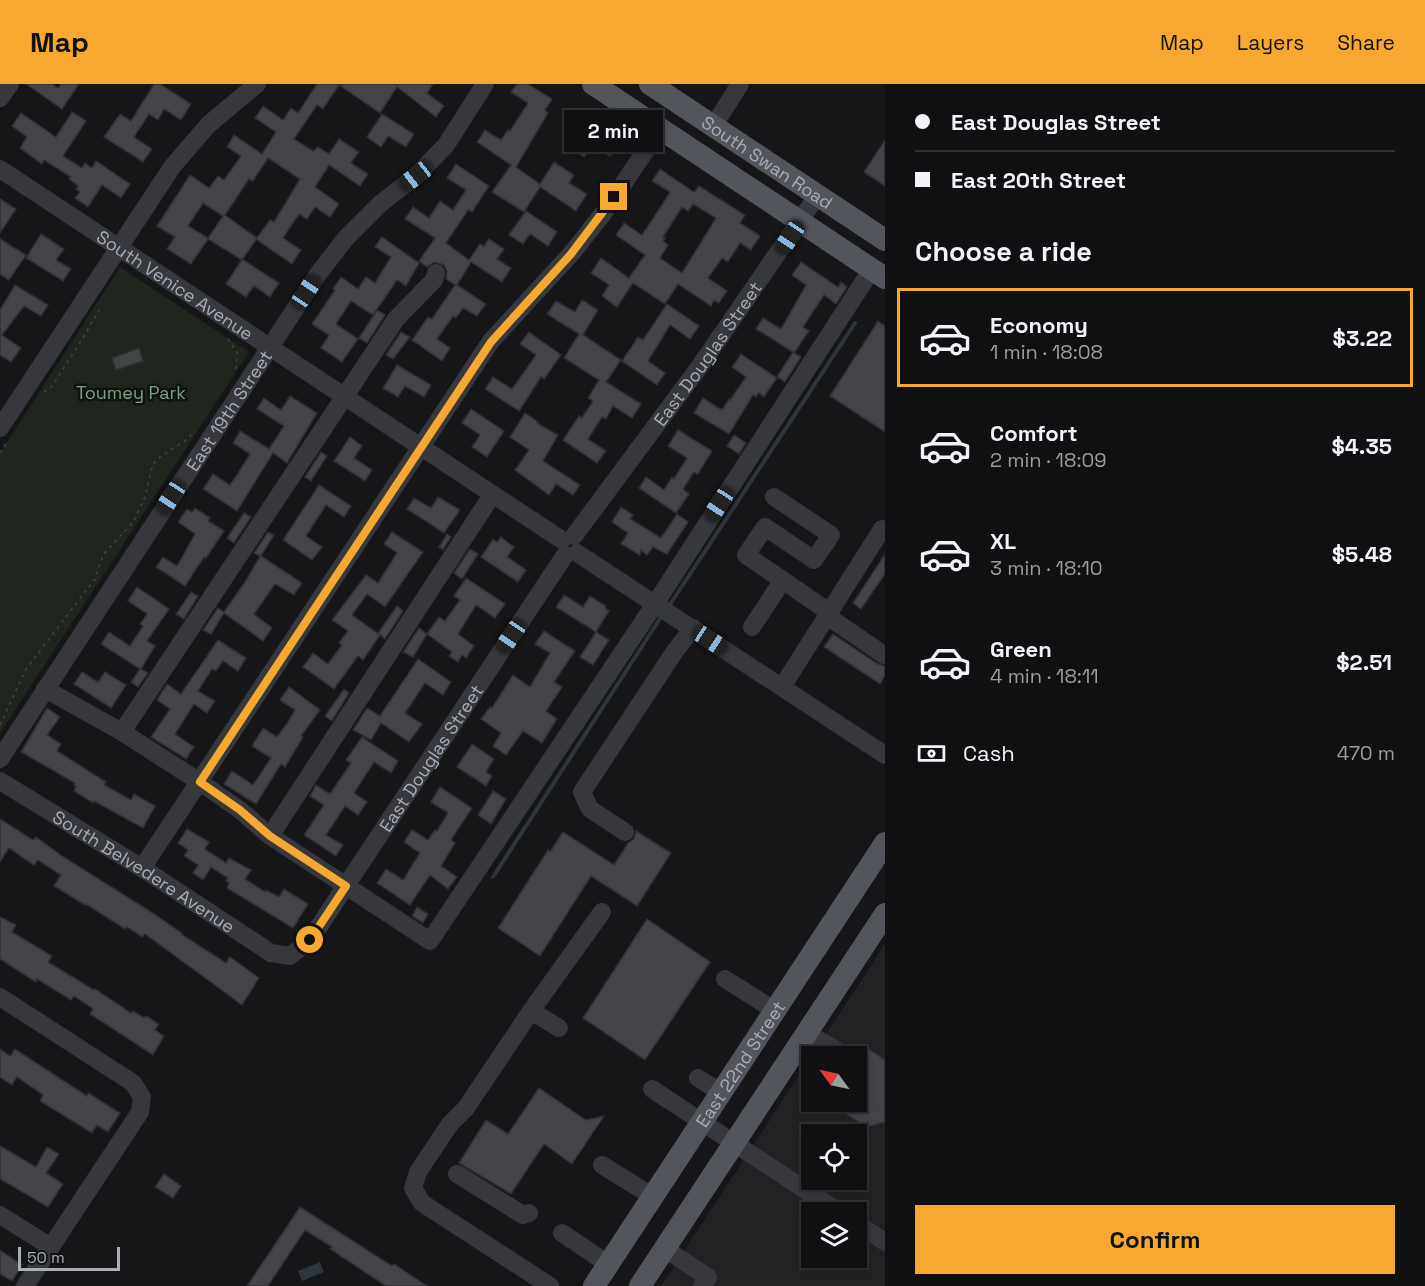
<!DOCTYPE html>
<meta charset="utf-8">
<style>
:root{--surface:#101012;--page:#1e1e20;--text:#f1f3f6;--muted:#9c9d9f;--line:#303032;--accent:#f6a830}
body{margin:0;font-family:"Space Grotesk",sans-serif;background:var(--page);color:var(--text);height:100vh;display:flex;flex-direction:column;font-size:22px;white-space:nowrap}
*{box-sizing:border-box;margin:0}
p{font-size:20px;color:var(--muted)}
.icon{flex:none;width:33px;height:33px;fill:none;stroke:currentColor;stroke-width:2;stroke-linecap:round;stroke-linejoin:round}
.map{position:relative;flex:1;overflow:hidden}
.drawer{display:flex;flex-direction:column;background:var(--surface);width:540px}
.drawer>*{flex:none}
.guide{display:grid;align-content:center;height:132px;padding:0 30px;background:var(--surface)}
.needle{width:39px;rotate:303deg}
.buttons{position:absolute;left:801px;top:962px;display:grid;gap:12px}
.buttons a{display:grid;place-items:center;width:66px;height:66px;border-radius:0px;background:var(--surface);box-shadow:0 3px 9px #0003,0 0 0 2px var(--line);font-size:30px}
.scale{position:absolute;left:18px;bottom:15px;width:102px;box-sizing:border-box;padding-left:6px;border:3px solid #a7aeb8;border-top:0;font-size:16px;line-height:21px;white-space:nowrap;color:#a7aeb8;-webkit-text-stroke:4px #111113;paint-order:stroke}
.end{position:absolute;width:27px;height:27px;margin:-14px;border:8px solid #f6a830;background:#111;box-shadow:0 0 0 3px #111}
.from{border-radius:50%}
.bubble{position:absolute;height:42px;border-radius:0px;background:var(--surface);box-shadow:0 3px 9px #0003,0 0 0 2px var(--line);font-size:20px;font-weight:700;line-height:42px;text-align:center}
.car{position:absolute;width:18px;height:36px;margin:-18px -9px;border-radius:8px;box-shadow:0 0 4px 2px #0007;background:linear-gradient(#222 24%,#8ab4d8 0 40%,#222 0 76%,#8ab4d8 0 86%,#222 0)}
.guide b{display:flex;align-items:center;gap:21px;height:57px;font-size:22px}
.guide b+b{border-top:2px solid var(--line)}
.guide i{width:15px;height:15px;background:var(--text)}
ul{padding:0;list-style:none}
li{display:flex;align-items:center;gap:18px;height:99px;margin:0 12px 9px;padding:0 18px;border:3px solid transparent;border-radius:0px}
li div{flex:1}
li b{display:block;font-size:22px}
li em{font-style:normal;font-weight:700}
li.selected{border-color:var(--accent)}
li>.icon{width:54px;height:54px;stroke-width:1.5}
h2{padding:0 30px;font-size:27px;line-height:72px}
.pay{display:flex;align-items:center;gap:15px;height:66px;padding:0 30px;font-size:22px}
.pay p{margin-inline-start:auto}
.cta{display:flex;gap:12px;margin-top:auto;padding:12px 30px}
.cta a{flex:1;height:69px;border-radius:0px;background:var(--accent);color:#111;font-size:24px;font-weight:700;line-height:69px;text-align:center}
header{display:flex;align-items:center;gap:36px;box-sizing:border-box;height:84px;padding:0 30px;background:var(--accent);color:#111}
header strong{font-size:28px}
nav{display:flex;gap:33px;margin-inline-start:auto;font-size:21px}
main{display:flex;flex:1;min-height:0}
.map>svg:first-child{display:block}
.built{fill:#222225;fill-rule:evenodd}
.green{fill:#1e261e}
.water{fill:#2c363c}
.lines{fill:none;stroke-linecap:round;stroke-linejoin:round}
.stream{stroke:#2c363c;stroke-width:4}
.building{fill:#424448;stroke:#303034;stroke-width:1.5;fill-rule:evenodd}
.path{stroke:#3d3f44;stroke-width:2;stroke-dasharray:3 4.5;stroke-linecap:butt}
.minor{stroke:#37383d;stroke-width:18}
.major{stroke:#53555c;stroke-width:22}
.route{stroke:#f6a830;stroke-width:8}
.labels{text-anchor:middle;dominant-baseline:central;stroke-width:5;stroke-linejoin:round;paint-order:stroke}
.street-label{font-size:18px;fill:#a7aeb8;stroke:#111113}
.park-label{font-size:18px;fill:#7ea47e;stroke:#111113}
</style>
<header>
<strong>Map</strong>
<nav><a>Map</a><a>Layers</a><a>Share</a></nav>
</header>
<main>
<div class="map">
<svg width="885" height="1202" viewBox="0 0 885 1202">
<rect width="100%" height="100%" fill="#161618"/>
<path class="built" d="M885,860v342h-224zM812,972h44v45h-44zM812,1050h44v45h-44zM812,1128h44v45h-44z"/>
<polygon class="green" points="120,183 249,268 0,649 0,369"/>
<polygon class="water" points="320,1178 324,1188 302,1197 298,1187"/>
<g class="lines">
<g class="stream">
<polyline points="669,522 855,239"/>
<polyline points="493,793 663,530"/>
</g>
</g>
<g class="building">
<polygon points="26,0 52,0 58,4 61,0 79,0 62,25"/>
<polygon points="154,0 160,0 191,20 181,36 164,25 158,36 149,30 134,53 152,65 143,78 104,53 120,30 131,37"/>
<path d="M317,0h116l-6,9 17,13 -8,11 -39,-30 -17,26 -41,-28 -16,24 -6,-4 -23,34 19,12 5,-4 11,7 10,-15 20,13 -8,11 17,11 -8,12 -31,-21 -14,22 24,17 -9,13 -15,-10 -8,12 -8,-5 -16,24 18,12 -9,14 -36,-25 14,-19 4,2 26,-43 -32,-21 -15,23 -4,-2 -24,36 32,23 -15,22 -34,-21 -17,25 -24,-15 8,-12 -18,-11 33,-51 19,13 9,-12 6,4 17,-24 -14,-9 7,-12 28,19 14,-22 -21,-14 8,-12 20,14 8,-12 7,5zM203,119l20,13 -15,22 -20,-12z"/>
<polygon points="517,0 528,0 552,15 545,26 548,29 516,83 540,100 554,78 574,91 569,99 587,110 576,127 540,103 524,128 492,108 511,81 477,58 485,46 501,56 508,46 510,47 528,19 511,8"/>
<polygon points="72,28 86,37 63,72 82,84 85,79 92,84 96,77 130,100 121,114 102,101 88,123 75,114 80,108 76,105 78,102 69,95 71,93 44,76 42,80 20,64 27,53 12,42 21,29 56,53"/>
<polygon points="382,30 414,50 406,63 388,52 381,63 367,53"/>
<polygon points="587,38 619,58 610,72 592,61 584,73 567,61 576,46 580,49"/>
<polygon points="885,56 885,102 864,88"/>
<polygon points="456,80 489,102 472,128 468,126 446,159 469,176 480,160 484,162 489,155 504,165 497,175 511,184 502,198 471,178 457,201 486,220 477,232 463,224 456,234 453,232 437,255 450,264 442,277 412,256 428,233 432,235 455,201 446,195 447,187 444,181 434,178 427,183 419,177 435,154 405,135 413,123 429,134 440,117 453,126 466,106 447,94"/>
<path d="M660,85l34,23 5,-6 46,29 -5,8 20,13 -9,14 -11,-7 -12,19 -6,-4 -14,20 19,13 -8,12 -5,-3 -3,6 -33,-22 -13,20 -32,-21 -16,24 -15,-11 7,-11 -18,-12 10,-15 28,20 16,-23 -29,-20 8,-12 18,12 20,-30 8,-13 -18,-11zM693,120l23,14 -34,55 -22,-15 8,-13 -5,-4 2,-3 -2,-1 19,-30 6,4z"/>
<polygon points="0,115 16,125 0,149"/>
<polygon points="526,127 557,148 548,162 530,150 523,160 509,151"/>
<polygon points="41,150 64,165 56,176 71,185 63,197 26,174"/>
<polygon points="382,153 419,179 406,202 397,196 373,231 351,217 336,240 358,255 342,278 321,264 329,251 312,240 335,206 333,205 341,193 358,205 366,193 375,199 391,173 375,163"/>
<polygon points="0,155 26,171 9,196 0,190"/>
<polygon points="242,175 279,199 270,213 254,202 246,213 226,200"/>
<polygon points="801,178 838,203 841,198 847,203 836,220 824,211 803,243 809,247 794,269 801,273 785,298 777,293 793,268 756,245 763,234 781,245 806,201 792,191"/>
<polygon points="15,201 48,221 41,232 24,222 2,251 21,264 11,278 0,271 0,226"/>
<polygon points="582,216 598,226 583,251 621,276 606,298 641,320 632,334 613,322 606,335 602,333 588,355 606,367 597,379 563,356 579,332 582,334 593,317 588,314 599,296 564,274 579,250 547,230 556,217 575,228"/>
<polygon points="667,220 699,242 690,255 670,241 648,277 665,289 657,301 622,277 638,253 643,256"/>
<polygon points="377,226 385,231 367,259 359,254"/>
<polygon points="878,237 885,242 885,348 830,312"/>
<polygon points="401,248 410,253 393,275 386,271"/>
<polygon points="529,248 561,271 544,295 541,293 519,327 485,305 493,293 512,305 536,271 520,260"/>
<polygon points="139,264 143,277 116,286 112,274"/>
<polygon points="741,270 777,294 764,313 759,309 756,313 753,311 729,350 694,329 703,314 722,326 729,315 730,316 746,293 732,283"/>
<polygon points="397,281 431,301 424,313 405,302 398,313 383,304"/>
<polygon points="290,312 317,329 287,379 273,369 237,427 203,405 213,390 230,401 237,391 250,370 233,359 240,347 269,365 284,342 257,325 264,314 281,326"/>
<polygon points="471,325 504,347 487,373 472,363 480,351 462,339"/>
<polygon points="525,329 538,338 537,339 558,351 543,377 580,401 573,411 556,400 549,411 515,386 529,366 510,353"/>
<polygon points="678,346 712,367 698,390 694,388 683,405 689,410 676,429 639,404 646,393 664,406 672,393 674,395 687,374 668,362"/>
<polygon points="734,351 746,359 739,370 727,362"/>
<polygon points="350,353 362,362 354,374 372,386 365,397 334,377"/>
<polygon points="321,368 327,372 311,397 305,393"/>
<polygon points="319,401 351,422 344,433 326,421 306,452 322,463 312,476 283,456"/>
<polygon points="438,413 460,426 444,449 407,425 414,414 431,424"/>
<polygon points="621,423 633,431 630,435 661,454 677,430 688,438 667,470 653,463 647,471 641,466 640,471 621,460 628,449 612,438"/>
<polygon points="195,424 210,434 208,437 224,447 206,474 204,473 185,502 156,483 163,473 177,482 195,450 178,438 187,425 192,428"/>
<polygon points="244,429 251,433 234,459 227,454"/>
<polygon points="268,448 274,451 261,472 302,499 294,511 275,500 254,530 272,544 263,557 224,529 211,550 203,546 218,524 224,528 245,498 260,472 254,469"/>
<polygon points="392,448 423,468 385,523 367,510 352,531 380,551 363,576 358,572 334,605 303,583 313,569 328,580 342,561 339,559 348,547 332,536 366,491 378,499 397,469 384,460"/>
<polygon points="447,450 451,453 443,466 439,463"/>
<polygon points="501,453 514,463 507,473 526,486 518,498 481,473 493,455 497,458"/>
<polygon points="470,465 478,470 462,495 454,489"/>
<polygon points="885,470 885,490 861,525 853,519"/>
<polygon points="466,494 505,520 495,534 476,521 458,550 474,562 466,574 462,571 458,578 449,572 452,568 427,550 439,533 445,537 460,516 454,512"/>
<polygon points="137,503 169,525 147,557 155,562 141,585 148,589 138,603 131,598 140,585 101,560 109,548 130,562 143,542 140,540 147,530 128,517"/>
<polygon points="191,508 198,512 184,535 176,530"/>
<polygon points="564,511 583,523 590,512 606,522 605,524 609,527 596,548 556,523"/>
<polygon points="397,522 403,527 385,555 378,549"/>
<polygon points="419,544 427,550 413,573 403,568"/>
<polygon points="544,547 575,567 554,598 562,603 546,627 557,635 542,659 523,647 506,671 493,662 501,649 481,635 490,623 492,624 513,591 530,603 550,569 535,560"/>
<polygon points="596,548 609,556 593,581 580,573"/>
<polygon points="833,550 878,580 885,582 885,591 880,600 824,563"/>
<polygon points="218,556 246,574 238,587 223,577 216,587 212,585 198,607 215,617 207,629 194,620 175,650 194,663 186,675 151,653 170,625 157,616 167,600 181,610"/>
<polygon points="418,575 451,598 443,611 425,599 405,629 422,640 409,658 381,639 371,656 353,646 367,624 380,632"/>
<polygon points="82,588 98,598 105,588 126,601 111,624 74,600"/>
<polygon points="289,603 320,626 301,652 303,653 285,683 281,680 256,720 224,700 232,687 253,701 271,674 252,662 263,644 277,653 288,638 295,626 280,616"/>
<polygon points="344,605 349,609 332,637 325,632"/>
<polygon points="47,624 60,633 47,651 61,660 57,667 106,698 104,701 131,716 134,710 155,722 143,744 94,717 93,719 74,707 76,702 74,701 75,699 21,668"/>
<polygon points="362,653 398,677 391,689 374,678 354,709 367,718 358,731 345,722 326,751 343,761 336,772 304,751 324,721 310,712 316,701 330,710 351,679 346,676"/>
<polygon points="472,660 494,675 486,688 492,692 486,702 457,683"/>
<polygon points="440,703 472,724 451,756 455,759 441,782 457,793 448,805 430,791 410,821 377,799 386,785 403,796 420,769 404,758 412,746 428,756 435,746 437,747 448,729 431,718"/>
<polygon points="493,707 506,715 491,740 478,731"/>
<polygon points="0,735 33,756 36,753 62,772 148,826 182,849 181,850 226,879 230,873 259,894 242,921 145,850 142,853 127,843 125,845 86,820 85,821 54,802 61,791 38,776 34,781 9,764 0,778"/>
<polygon points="187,745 209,758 205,765 226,779 229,774 251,786 245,795 265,808 266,806 279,813 284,805 308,820 293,844 227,804 229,799 226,797 228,794 211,783 203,796 193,789 198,781 184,772 188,766 178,759"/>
<polygon points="636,747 671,769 637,822 591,792 540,872 498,844 548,766 550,768 563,748 614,781 628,759 634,755"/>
<polygon points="417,823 428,830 423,839 412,832"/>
<polygon points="0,833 16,841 12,848 52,872 48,878 94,906 95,905 131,929 133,927 144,934 146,932 159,940 155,946 164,952 153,971 90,930 93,925 74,912 71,916 37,895 36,898 0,875"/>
<polygon points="647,835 710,878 645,976 583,934"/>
<polygon points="866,963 885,976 885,1038 867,1043 847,1031 844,1017 856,1017 856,978"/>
<polygon points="0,965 10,972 15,965 87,1012 88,1009 120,1029 108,1048 97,1041 92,1049 40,1017 43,1011 17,993 12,1001 0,993"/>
<polygon points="539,1004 586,1036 604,1032 572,1080 544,1060 511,1110 459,1079 486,1036 508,1050"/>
<polygon points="0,1062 36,1083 47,1063 59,1070 46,1089 63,1100 48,1123 0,1095"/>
<polygon points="164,1090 181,1102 173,1114 155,1103"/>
<polygon points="300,1123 392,1182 394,1180 427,1202 386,1202 330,1165 332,1163 305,1146 268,1202 247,1202"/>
<polygon points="0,1166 22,1181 12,1197 0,1190"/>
</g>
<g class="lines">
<g class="path">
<polyline points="228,255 237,268 236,285"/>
<polyline points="44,308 52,302 83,254 99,226"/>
<polyline points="0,369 7,358"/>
<polyline points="0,641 26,585 95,495 103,471 134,437 145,413 153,380 161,372 185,357 195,347"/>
</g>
<g class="minor">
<polyline points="0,14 10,0"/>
<polyline points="713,43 740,0"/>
<path id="s1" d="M0,85l562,371"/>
<polyline points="0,344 172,83 208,41 257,0"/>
<polyline points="774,413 831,451 814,476 765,443 746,471 829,528"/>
<path id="s2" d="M574,452l126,-170 117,-170"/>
<polyline points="577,469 885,671"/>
<polyline points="827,532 884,571"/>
<polyline points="752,543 783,496"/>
<polyline points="782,603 882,445 885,447"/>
<polyline points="45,605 122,648 200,698 240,726 270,752 430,857 655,520 872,185"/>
<polyline points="122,648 396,235 434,196 436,189"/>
<path id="s3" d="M0,675l318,-485 28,-36 34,-34 36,-28 30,-31 39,-61"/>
<path id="s4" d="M0,697l142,87 129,85 19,3"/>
<polyline points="625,748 590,725 582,708 675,567 693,544"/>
<polyline points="270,752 492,411"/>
<polyline points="142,784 491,257 571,170 602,131 661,44"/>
<path id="s5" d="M290,872l20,-16 255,-385"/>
<polyline points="725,895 774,926"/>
<polyline points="0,913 133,999 142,1013 140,1028 25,1202"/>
<polyline points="531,927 466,1024 450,1040 418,1088 413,1104 422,1119 550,1202"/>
<polyline points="559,944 531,927 602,828"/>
<polyline points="807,949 843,970"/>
<polyline points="698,994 720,1008"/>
<polyline points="652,1005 839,1128"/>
<polyline points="602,1081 652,1112"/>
<polyline points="457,1090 523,1131 529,1129"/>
<polyline points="0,1131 51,1163"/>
<polyline points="856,1139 885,1158"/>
<polyline points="562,1149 608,1180"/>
<polyline points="665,1165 708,1193 702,1202"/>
</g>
<g class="major">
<polyline points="593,0 885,194"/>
<path id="s6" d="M650,0l235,156"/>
<path id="s7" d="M594,1202l291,-443"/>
<polyline points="640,1202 885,830"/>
</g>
</g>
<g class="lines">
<polyline class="route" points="310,856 346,802 270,752 240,726 200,698 491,258 571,170 614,113"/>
</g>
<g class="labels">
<g class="street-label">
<text stroke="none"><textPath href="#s6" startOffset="141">South Swan Road</textPath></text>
<text stroke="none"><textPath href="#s1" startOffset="210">South Venice Avenue</textPath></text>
<text stroke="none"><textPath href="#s2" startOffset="226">East Douglas Street</textPath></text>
<text stroke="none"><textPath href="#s3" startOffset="417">East 19th Street</textPath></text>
<text stroke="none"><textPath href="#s5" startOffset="244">East Douglas Street</textPath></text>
<text stroke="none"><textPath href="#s4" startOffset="170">South Belvedere Avenue</textPath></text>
<text stroke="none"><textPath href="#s7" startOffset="266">East 22nd Street</textPath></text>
</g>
<g class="park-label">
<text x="131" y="308">Toumey Park</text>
</g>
</g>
</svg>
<div class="buttons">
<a><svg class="needle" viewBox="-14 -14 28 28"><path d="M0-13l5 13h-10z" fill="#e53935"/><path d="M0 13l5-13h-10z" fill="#9c9d9f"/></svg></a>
<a><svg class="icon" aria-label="locate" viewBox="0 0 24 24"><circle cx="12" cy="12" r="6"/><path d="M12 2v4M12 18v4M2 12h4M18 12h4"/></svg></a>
<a><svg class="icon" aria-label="layers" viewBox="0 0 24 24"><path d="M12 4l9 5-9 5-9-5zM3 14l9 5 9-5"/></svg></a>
</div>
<div class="scale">50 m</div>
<i class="end from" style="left:310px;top:856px"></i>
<i class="end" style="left:614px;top:113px"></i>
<div class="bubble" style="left:564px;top:26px;width:99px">2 min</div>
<i class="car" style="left:416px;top:92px;rotate:232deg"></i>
<i class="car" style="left:790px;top:153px;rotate:214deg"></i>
<i class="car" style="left:306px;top:208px;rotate:34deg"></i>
<i class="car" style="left:171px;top:413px;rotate:213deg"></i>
<i class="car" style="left:719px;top:420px;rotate:213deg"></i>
<i class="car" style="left:511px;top:552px;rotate:214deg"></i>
<i class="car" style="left:710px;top:556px;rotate:123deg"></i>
</div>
<section class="drawer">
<div class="guide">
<b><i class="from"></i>East Douglas Street</b>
<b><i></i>East 20th Street</b>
</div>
<h2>Choose a ride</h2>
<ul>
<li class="selected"><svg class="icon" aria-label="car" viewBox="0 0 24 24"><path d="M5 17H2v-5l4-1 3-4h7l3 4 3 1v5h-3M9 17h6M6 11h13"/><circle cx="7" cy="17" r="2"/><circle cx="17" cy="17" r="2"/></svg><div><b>Economy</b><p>1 min · 18:08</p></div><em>$3.22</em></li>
<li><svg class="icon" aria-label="car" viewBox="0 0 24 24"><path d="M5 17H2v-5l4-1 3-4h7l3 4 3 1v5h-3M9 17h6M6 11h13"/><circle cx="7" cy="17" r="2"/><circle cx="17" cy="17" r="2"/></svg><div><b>Comfort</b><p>2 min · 18:09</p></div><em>$4.35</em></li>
<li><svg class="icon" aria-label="car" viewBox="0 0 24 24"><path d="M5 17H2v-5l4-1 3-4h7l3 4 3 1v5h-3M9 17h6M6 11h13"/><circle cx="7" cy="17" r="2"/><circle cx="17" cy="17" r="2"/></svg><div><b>XL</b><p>3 min · 18:10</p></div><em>$5.48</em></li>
<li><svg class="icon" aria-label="car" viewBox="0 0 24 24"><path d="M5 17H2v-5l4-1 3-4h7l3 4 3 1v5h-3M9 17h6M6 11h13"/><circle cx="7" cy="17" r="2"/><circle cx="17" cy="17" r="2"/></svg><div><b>Green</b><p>4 min · 18:11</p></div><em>$2.51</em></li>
</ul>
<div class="pay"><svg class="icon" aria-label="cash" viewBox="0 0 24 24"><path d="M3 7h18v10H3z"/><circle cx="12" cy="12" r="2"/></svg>Cash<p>470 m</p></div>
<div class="cta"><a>Confirm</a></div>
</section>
</main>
